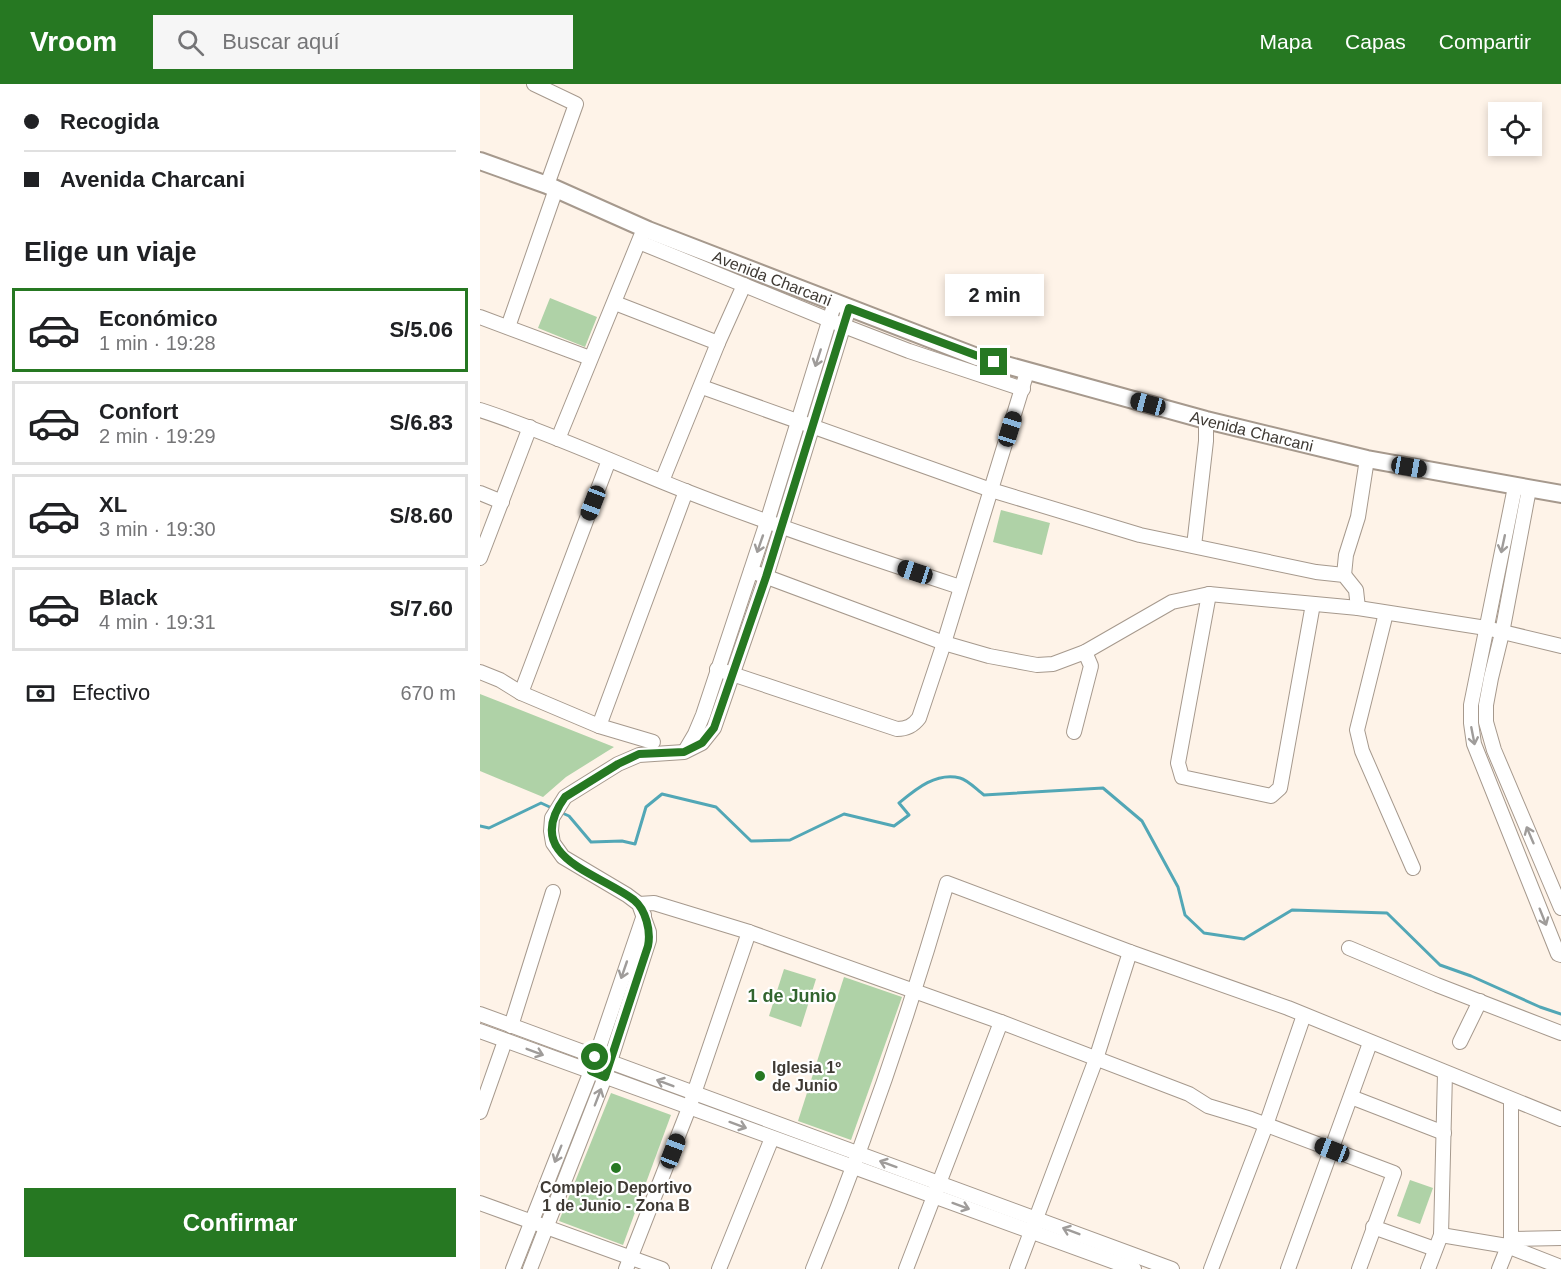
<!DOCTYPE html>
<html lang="es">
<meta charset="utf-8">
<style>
:root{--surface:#fff;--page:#f6f6f6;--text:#202124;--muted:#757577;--line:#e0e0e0;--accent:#267822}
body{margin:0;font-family:Arial,sans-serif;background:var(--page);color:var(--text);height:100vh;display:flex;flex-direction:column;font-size:22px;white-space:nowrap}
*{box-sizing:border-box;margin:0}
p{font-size:20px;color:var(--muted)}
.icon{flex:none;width:33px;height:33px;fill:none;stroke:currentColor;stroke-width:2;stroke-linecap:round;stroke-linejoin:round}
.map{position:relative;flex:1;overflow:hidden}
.sheet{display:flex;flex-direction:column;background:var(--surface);width:480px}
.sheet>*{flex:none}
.top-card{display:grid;align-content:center;height:132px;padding:0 24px;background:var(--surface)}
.fabs{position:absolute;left:1008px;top:18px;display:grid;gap:12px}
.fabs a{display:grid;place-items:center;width:54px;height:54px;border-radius:0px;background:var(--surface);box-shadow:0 3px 9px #0003;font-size:30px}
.end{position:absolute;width:27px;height:27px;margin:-14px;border:8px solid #267822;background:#fff;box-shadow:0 0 0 3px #fff}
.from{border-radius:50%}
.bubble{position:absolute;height:42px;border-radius:0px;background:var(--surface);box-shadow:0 3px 9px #0003;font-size:20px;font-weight:700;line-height:42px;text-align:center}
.car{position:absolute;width:18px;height:36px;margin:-18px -9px;border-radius:8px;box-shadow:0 0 4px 2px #0007;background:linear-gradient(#222 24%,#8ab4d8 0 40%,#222 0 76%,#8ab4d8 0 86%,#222 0)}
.top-card b{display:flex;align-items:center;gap:21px;height:57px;font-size:22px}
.top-card b+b{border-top:2px solid var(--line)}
.top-card i{width:15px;height:15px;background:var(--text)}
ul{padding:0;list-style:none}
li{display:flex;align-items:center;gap:18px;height:84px;margin:0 12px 9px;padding:0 12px;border:3px solid var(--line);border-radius:0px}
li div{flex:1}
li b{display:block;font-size:22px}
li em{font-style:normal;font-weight:700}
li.current{border-color:var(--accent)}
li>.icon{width:54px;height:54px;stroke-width:1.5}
h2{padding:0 24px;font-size:27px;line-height:72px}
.pay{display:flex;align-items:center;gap:15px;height:66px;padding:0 24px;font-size:22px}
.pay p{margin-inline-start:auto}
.button{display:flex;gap:12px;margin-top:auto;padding:12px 24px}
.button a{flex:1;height:69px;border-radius:0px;background:var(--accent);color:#fff;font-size:24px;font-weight:700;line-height:69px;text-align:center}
header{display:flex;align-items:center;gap:36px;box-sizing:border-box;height:84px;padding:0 30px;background:var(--accent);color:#fff}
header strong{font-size:28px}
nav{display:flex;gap:33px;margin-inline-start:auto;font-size:21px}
.search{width:420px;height:54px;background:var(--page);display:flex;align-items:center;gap:15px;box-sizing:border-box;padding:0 21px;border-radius:0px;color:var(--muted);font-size:22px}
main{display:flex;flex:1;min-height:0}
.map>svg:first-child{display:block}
.green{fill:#afd2a7}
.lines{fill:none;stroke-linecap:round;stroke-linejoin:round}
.stream{stroke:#52a7b6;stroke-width:3}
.minor-casing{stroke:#a6998d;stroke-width:16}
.major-casing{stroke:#a6998d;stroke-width:20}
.minor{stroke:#fff;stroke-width:14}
.major{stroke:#fff;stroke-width:16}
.oneway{stroke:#9f9c9a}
.route{stroke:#267822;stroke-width:8}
.poi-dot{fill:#267822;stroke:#fff;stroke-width:2}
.labels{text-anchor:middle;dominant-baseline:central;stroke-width:4.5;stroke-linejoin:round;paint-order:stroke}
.street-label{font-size:16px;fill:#3f3a34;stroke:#fff}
.poi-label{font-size:16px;font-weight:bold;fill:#3f3a34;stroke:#fff;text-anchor:start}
.neighbourhood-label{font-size:18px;font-weight:bold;fill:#32652f;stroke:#fff}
</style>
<header>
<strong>Vroom</strong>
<div class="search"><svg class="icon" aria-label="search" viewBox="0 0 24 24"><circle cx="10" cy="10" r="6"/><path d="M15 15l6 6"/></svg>Buscar aquí</div>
<nav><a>Mapa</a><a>Capas</a><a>Compartir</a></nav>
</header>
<main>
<section class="sheet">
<div class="top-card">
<b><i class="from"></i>Recogida</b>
<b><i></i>Avenida Charcani</b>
</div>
<h2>Elige un viaje</h2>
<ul>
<li class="current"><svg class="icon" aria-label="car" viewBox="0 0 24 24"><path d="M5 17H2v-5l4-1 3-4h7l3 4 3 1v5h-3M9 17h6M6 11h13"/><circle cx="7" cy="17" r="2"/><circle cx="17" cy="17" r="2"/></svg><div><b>Económico</b><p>1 min · 19:28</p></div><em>S/5.06</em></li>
<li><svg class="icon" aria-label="car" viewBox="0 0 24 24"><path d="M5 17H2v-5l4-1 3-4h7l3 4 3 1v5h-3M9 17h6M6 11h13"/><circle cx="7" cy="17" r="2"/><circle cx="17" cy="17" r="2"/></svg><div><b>Confort</b><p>2 min · 19:29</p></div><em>S/6.83</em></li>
<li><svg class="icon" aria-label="car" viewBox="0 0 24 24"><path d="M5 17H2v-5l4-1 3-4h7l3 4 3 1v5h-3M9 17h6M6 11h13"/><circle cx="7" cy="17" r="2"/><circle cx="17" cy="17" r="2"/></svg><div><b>XL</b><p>3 min · 19:30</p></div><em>S/8.60</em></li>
<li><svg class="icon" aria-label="car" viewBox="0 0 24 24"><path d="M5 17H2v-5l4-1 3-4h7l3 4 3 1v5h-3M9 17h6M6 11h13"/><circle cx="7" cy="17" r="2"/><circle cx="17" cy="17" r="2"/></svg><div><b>Black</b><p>4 min · 19:31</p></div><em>S/7.60</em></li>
</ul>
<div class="pay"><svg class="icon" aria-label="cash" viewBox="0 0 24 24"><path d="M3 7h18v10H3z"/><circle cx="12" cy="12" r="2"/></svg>Efectivo<p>670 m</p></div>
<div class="button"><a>Confirmar</a></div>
</section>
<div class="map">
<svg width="1081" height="1185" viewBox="0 0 1081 1185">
<rect width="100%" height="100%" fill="#fef3e8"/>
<g class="green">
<polygon points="70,214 117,233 105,263 58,244"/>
<polygon points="521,426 570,439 562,471 513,458"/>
<polygon points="0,610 134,663 86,693 63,713 0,687"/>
<polygon points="304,885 336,895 321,943 289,932"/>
<polygon points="364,893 422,913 371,1056 318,1037"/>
<polygon points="131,1009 191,1031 143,1161 79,1137"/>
<polygon points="930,1096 953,1104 940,1140 917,1132"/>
</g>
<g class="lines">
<g class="stream">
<path d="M80,728l9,4 22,26 31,-1 13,3 11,-37 16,-13 54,13 35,34 39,-1 54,-26 50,12 15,-11 -10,-12c17,-14 37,-31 61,-25 8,2 17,12 24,17l119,-7 39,33 36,66 7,28 19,18 40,6 48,-29 95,3 53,52 31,11 69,31 21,7"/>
<polyline points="0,742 9,744 61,719 74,725"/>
</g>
<defs>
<g id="minor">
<polyline points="54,0 96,20 67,101"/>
<polyline points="159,158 364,242 429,267 543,305"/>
<polyline points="135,219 238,259"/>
<polyline points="0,233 110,274"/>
<polyline points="28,243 76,105"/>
<polyline points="222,303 511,406 660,451 836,488 864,491 876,506 878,524"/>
<path d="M0,326c71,23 139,55 208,82 90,35 181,65 272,95"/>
<polyline points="78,355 161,152"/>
<polyline points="182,397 238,259 264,201"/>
<polyline points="1035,403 991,621 991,639 994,660 1078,870 1081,871"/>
<polyline points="1049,405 1022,549 1011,594 1006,621 1006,638 1014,666 1081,824"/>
<polyline points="0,409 22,418"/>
<polyline points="714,462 726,357 726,336"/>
<polyline points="0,474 50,343"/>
<polyline points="271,487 464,559 509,572 557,581 573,580 605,568 692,518 729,510 878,524 1006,544 1081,562"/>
<polyline points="864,491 866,471 878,433 887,375"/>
<polyline points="729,510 698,679 702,693 791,712 800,704 833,520"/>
<polyline points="906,529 877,646 882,667 933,784"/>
<path d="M237,585l180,60c10,0 16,-3 22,-11l25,-75 83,-271"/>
<polyline points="0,588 20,596 41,609 119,642 206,407"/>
<polyline points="41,609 129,376"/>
<polyline points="119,642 173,658"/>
<polyline points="594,648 611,582 605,568"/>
<polyline points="205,667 215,650 223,631 287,438 355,218"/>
<polyline points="159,820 174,819 269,848 521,938 709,1010 728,1022 771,1035 914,1089 879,1185"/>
<polyline points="869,864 957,901 1081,949"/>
<polyline points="0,930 692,1185"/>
<polyline points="31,942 73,808"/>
<polyline points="0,947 654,1185"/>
<polyline points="980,958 1000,917"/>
<polyline points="871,1013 964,1049"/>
<polyline points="0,1028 25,957"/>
<polyline points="0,1119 182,1185"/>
<polyline points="893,1143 955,1165"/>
<polyline points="961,1151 1027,1162 1081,1183"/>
<polyline points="1031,1155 1081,1154"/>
<polyline points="33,1185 111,987 164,831"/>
<polyline points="50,1185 125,993 169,856 169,848 159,820 147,811 83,773 73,759 71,747 72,734 85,713 138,680 159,671 204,668 222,659 234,644 286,493 369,224"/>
<polyline points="146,1185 209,1024 269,848"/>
<polyline points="239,1185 292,1054"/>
<path d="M333,1185c52,-126 96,-255 134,-386l183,69 158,56 273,111"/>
<polyline points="426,1185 521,938"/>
<polyline points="537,1185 616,975 650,868"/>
<polyline points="731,1185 786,1041 824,931"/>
<polyline points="808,1185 890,959"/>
<polyline points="948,1185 961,1151 965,989"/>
<polyline points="1019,1185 1031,1155 1031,1016"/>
</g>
<g id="major">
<path id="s1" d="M0,77l67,24 101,45 329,127 229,63 161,39 194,35"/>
</g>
</defs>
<use href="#minor" class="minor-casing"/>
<use href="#major" class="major-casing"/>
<use href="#minor" class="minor"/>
<use href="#major" class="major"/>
</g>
<defs><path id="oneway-shaft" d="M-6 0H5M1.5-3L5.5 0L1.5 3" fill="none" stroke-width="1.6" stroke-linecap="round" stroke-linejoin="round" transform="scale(1.5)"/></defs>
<g class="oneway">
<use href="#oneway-shaft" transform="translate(338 274) rotate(108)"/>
<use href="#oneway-shaft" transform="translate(280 460) rotate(109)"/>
<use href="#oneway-shaft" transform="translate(1023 460) rotate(102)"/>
<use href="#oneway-shaft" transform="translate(993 652) rotate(79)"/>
<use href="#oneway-shaft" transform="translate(1050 751) rotate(-113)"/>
<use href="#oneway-shaft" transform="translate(1063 833) rotate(68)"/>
<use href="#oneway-shaft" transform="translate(144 886) rotate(109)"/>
<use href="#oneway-shaft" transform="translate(55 968) rotate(21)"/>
<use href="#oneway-shaft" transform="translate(185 999) rotate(-159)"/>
<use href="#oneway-shaft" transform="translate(118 1013) rotate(-69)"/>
<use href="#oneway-shaft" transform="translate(258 1041) rotate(20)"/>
<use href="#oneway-shaft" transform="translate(78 1070) rotate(112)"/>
<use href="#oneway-shaft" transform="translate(408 1080) rotate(-160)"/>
<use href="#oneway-shaft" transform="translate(481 1122) rotate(20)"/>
<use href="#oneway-shaft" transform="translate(591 1147) rotate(-159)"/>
</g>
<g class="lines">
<path class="route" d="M115,973l-4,14 14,6 43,-131c3,-15 -2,-36 -14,-46 -37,-28 -113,-43 -69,-103l53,-33 21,-10 45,-2 18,-9 12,-15 52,-151 83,-269 145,54"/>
</g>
<g class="poi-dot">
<circle cx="280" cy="992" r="6"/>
<circle cx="136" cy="1084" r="6"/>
</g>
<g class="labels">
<g class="street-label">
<text stroke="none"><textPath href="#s1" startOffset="315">Avenida Charcani</textPath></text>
<text stroke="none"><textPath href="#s1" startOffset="819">Avenida Charcani</textPath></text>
</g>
<g class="poi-label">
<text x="292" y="983">Iglesia 1º<tspan x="292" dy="18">de Junio</tspan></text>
<text x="136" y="1103" text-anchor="middle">Complejo Deportivo<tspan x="136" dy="18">1 de Junio - Zona B</tspan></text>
</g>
<g class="neighbourhood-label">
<text x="312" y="912">1 de Junio</text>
</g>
</g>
</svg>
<div class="fabs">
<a><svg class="icon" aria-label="locate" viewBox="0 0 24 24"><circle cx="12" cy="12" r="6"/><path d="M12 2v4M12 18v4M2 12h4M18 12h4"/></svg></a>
</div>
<i class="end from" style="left:115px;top:973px"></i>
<i class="end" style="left:514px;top:278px"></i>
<div class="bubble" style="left:465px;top:190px;width:99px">2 min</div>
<i class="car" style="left:668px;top:320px;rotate:285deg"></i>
<i class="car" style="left:530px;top:345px;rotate:17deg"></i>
<i class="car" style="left:929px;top:383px;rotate:100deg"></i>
<i class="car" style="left:113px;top:419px;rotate:201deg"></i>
<i class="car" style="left:435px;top:488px;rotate:288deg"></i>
<i class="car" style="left:852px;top:1066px;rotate:291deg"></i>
<i class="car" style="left:193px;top:1067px;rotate:21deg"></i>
</div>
</main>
